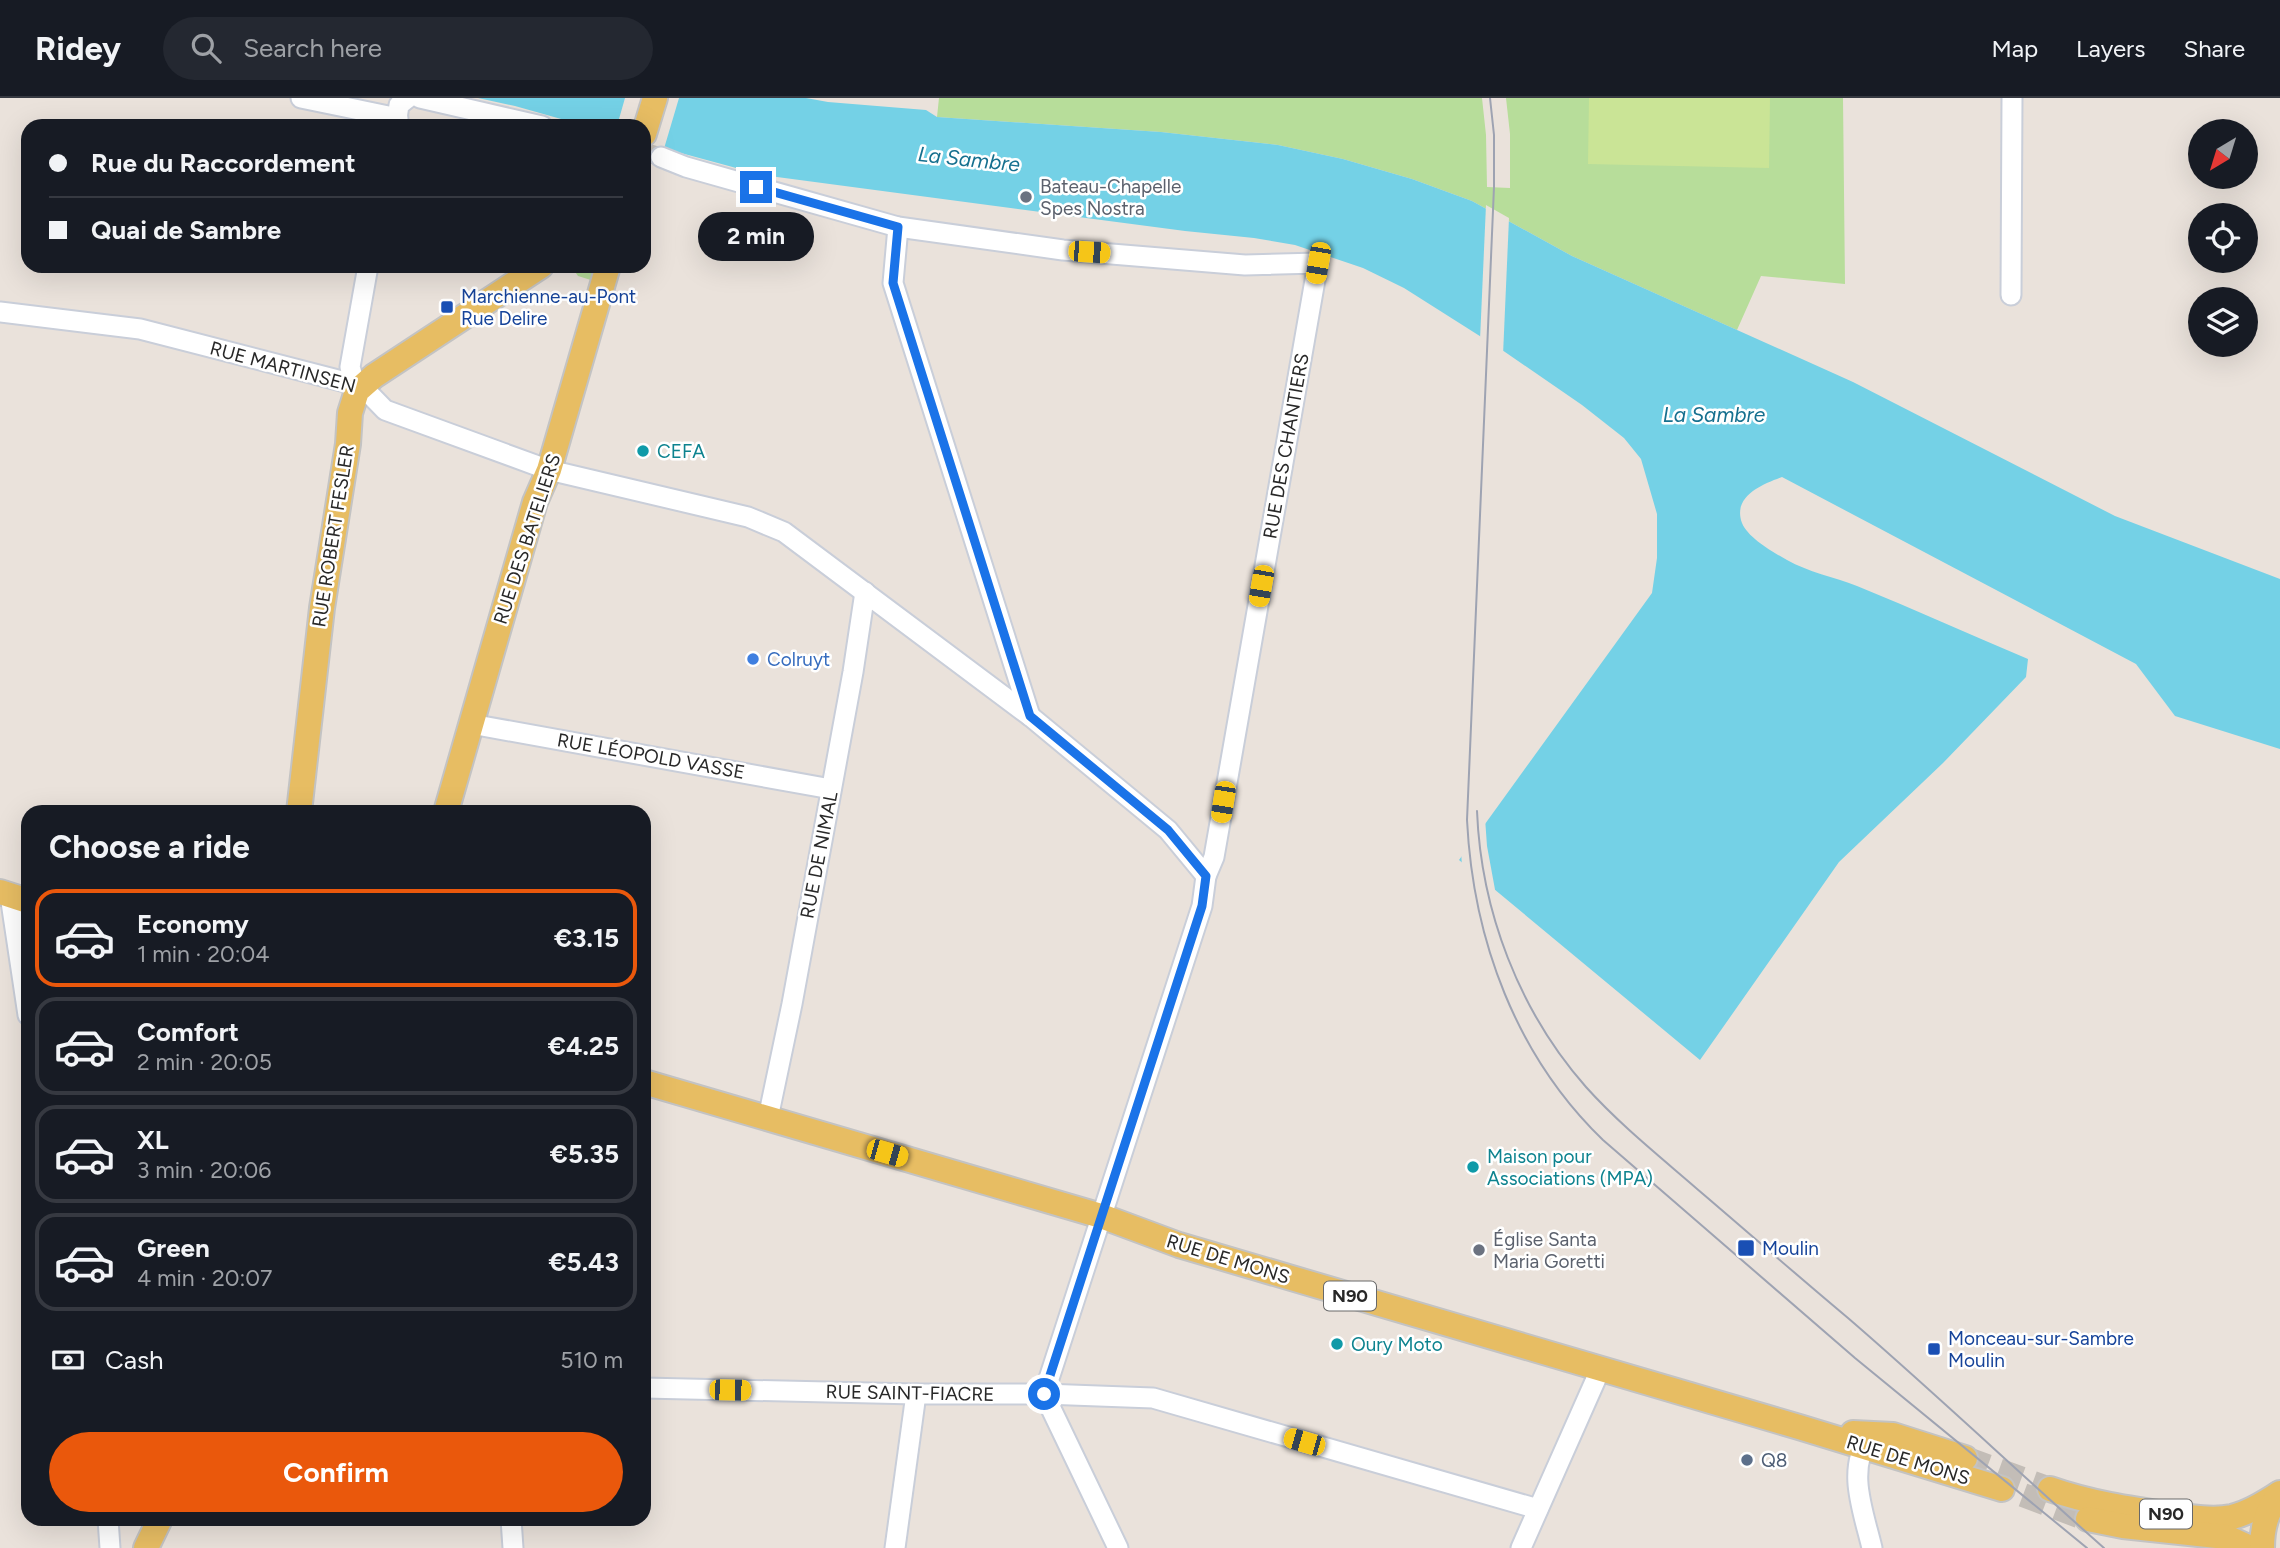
<!DOCTYPE html>
<meta charset="utf-8">
<style>
:root{--surface:#171b24;--page:#242831;--text:#f1f3f6;--muted:#9ea1a6;--line:#363941;--accent:#ea580c}
body{margin:0;font-family:Figtree,sans-serif;background:var(--page);color:var(--text);height:100vh;display:flex;flex-direction:column;font-size:26px;white-space:nowrap}
*{box-sizing:border-box;margin:0}
p{font-size:23px;color:var(--muted)}
.icon{flex:none;width:38px;height:38px;fill:none;stroke:currentColor;stroke-width:2;stroke-linecap:round;stroke-linejoin:round}
.map{position:relative;flex:1;overflow:hidden}
.side{position:absolute;left:21px;top:707px;width:630px;height:721px;display:flex;flex-direction:column;background:var(--surface);border-radius:21px;box-shadow:0 7px 28px #0002}
.side>*{flex:none}
.top-card{position:absolute;left:21px;top:21px;width:630px;height:154px;border-radius:21px;box-shadow:0 7px 28px #0002;display:grid;align-content:center;height:154px;padding:0 28px;background:var(--surface)}
.needle{width:46px;rotate:218deg}
.controls{position:absolute;left:2188px;top:21px;display:grid;gap:14px}
.controls a{display:grid;place-items:center;width:70px;height:70px;border-radius:50%;background:var(--surface);box-shadow:0 7px 28px #0002;font-size:35px}
.end{position:absolute;width:32px;height:32px;margin:-16px;border:9px solid #1a73e8;background:#fff;box-shadow:0 0 0 4px #fff}
.from{border-radius:50%}
.bubble{position:absolute;height:49px;border-radius:24px;background:var(--surface);box-shadow:0 7px 28px #0002;font-size:23px;font-weight:700;line-height:49px;text-align:center}
.car{position:absolute;width:21px;height:42px;margin:-21px -10px;border-radius:9px;box-shadow:0 0 5px 2px #0007;background:linear-gradient(#f5c518 24%,#345 0 40%,#f5c518 0 76%,#345 0 86%,#f5c518 0)}
.top-card b{display:flex;align-items:center;gap:24px;height:66px;font-size:26px}
.top-card b+b{border-top:2px solid var(--line)}
.top-card i{width:18px;height:18px;background:var(--text)}
ul{padding:0;list-style:none}
li{display:flex;align-items:center;gap:21px;height:98px;margin:0 14px 10px;padding:0 14px;border:4px solid var(--line);border-radius:21px}
li div{flex:1}
li b{display:block;font-size:26px}
li em{font-style:normal;font-weight:700}
li.active{border-color:var(--accent)}
li>.icon{width:63px;height:63px;stroke-width:1.5}
h2{padding:0 28px;font-size:32px;line-height:84px}
.pay{display:flex;align-items:center;gap:18px;height:77px;padding:0 28px;font-size:26px}
.pay p{margin-inline-start:auto}
.button{display:flex;gap:14px;margin-top:auto;padding:14px 28px}
.button a{flex:1;height:80px;border-radius:42px;background:var(--accent);color:#fff;font-size:28px;font-weight:700;line-height:80px;text-align:center}
header{display:flex;align-items:center;gap:42px;box-sizing:border-box;height:98px;padding:0 35px;background:var(--surface);border-bottom:2px solid var(--line)}
header strong{font-size:33px}
nav{display:flex;gap:38px;margin-inline-start:auto;font-size:24px}
.search{width:490px;height:63px;background:var(--page);display:flex;align-items:center;gap:18px;box-sizing:border-box;padding:0 24px;border-radius:38px;color:var(--muted);font-size:26px}
.map>svg:first-child{display:block}
.green{fill:#b7dd9a}
.pitch{fill:#cae496}
.water{fill:#74d1e6}
.pier{fill:#eae2db}
.lines{fill:none;stroke-linecap:round;stroke-linejoin:round}
.minor-tunnel{stroke:#c3bdb7;stroke-width:19;stroke-dasharray:19 10;stroke-linecap:butt}
.major-tunnel{stroke:#c3bdb7;stroke-width:24;stroke-dasharray:24 12;stroke-linecap:butt}
.minor-casing{stroke:#c9ced9;stroke-width:23}
.major-casing{stroke:#c3c3c3;stroke-width:28}
.minor{stroke:#fff;stroke-width:19}
.major{stroke:#e7bd63;stroke-width:24}
.tram{stroke:#9ea3b2;stroke-width:2}
.route{stroke:#1a73e8;stroke-width:9}
.worship-dot{fill:#6b7280;stroke:#fff;stroke-width:2.5}
.transit-dot{fill:#1a4fb4;stroke:#fff;stroke-width:2.5}
.culture-dot{fill:#0f9aa8;stroke:#fff;stroke-width:2.5}
.shop-dot{fill:#3f7fe0;stroke:#fff;stroke-width:2.5}
.service-dot{fill:#5c6f8a;stroke:#fff;stroke-width:2.5}
.labels{text-anchor:middle;dominant-baseline:central;stroke-width:5;stroke-linejoin:round;paint-order:stroke}
.shield{fill:#fff;stroke:#686868;stroke-width:2}
.shield-label{font-size:18px;font-weight:bold;fill:#282828}
.worship-label{font-size:19px;fill:#5b616d;stroke:#fff;text-anchor:start}
.transit-label{font-size:19px;fill:#164399;stroke:#fff;text-anchor:start}
.street-label{font-size:19px;fill:#282828;stroke:#fff}
.culture-label{font-size:19px;fill:#0d838f;stroke:#fff;text-anchor:start}
.shop-label{font-size:19px;fill:#366cbe;stroke:#fff;text-anchor:start}
.service-label{font-size:19px;fill:#4e5e75;stroke:#fff;text-anchor:start}
.water-label{font-size:21px;font-style:italic;fill:#16708f;stroke:#fff}
</style>
<header>
<strong>Ridey</strong>
<div class="search"><svg class="icon" aria-label="search" viewBox="0 0 24 24"><circle cx="10" cy="10" r="6"/><path d="M15 15l6 6"/></svg>Search here</div>
<nav><a>Map</a><a>Layers</a><a>Share</a></nav>
</header>
<div class="map">
<svg width="2280" height="1450" viewBox="0 0 2280 1450">
<rect width="100%" height="100%" fill="#eae2db"/>
<g class="green">
<polygon points="939,0 1482,0 1486,37 1487,89 1510,90 1510,36 1506,0 1843,0 1845,186 1761,178 1737,232 1572,158 1472,103 1412,81 1343,61 1278,47 1161,34 937,19"/>
<polygon points="571,168 596,168 594,183 578,178"/>
</g>
<polygon class="pitch" points="1589,0 1770,0 1769,70 1588,66"/>
<path class="water" d="M478,0h328l22,4 98,8 11,7 224,15 117,13 65,14 69,20 60,22 100,55 281,126 262,134 165,63v170l-105,-33 -39,-52 -354,-187c-19,7 -50,19 -40,46 6,15 31,29 45,37 21,12 47,17 70,26 57,23 114,49 171,73l-2,18 -83,86 -104,99 -139,198 -241,-200 193,-267 5,-35v-44l-16,-55 -17,-21 -42,-33 -77,-53 -101,-64 -41,-20 -68,-23 -41,-7 -69,-7 -423,-56 -118,-32v-17h-58l-71,-20z"/>
<g class="pier">
<polygon points="625,0 679,0 663,54 644,48 644,28 617,28"/>
<polygon points="1486,107 1509,120 1503,257 1480,242"/>
<polygon points="1485,720 1487,748 1496,797 1462,769 1461,753"/>
</g>
<g class="lines">
<polyline class="minor-tunnel" points="644,54 661,59"/>
<g class="major-tunnel">
<polyline points="1965,1360 2050,1391"/>
<polyline points="2023,1397 2081,1419"/>
</g>
<defs>
<g id="minor">
<polyline points="301,0 398,20"/>
<polyline points="420,0 542,28"/>
<polyline points="396,28 399,7 408,0"/>
<polyline points="661,59 686,69 898,129 1063,152 1245,167 1318,165 1214,759 1206,778"/>
<polyline points="898,129 893,185 1030,618"/>
<polyline points="368,168 350,269 353,279 385,312 549,372 748,419 784,434 1030,618 1168,732 1206,778 1202,808 1044,1296 1118,1450"/>
<polyline points="2011,197 2012,0"/>
<polyline points="0,214 140,231 361,288"/>
<polyline points="471,626 831,691"/>
<polyline points="10,797 28,917"/>
<polyline points="768,1020 792,906 853,574 865,494"/>
<polyline points="644,1290 916,1296 1044,1296 1153,1300 1538,1411"/>
<path d="M1870,1337c-24,35 -7,75 2,113"/>
<polyline points="108,1421 110,1450"/>
<polyline points="511,1421 513,1450"/>
<polyline points="895,1450 916,1296"/>
<polyline points="1521,1450 1600,1272"/>
</g>
<g id="major">
<polyline points="644,36 655,0"/>
<polyline points="299,714 322,510 348,346 350,315 357,293 374,278 541,168"/>
<polyline points="446,714 535,404 549,372 608,168"/>
<polyline points="0,794 28,803"/>
<polyline points="644,984 1101,1118 1179,1147 1799,1329 2002,1391"/>
<polyline points="1853,1335 1893,1337 1965,1360"/>
<path d="M2050,1391c40,14 80,20 122,26 19,2 41,6 60,2 17,-4 33,-14 48,-24"/>
<polyline points="2088,1421 2123,1428 2226,1439 2250,1450"/>
<polyline points="146,1450 160,1421"/>
<path d="M2262,1450c0,-22 5,-36 17,-54"/>
</g>
</defs>
<use href="#minor" class="minor-casing"/>
<use href="#major" class="major-casing"/>
<use href="#minor" class="minor"/>
<use href="#major" class="major"/>
<g class="tram">
<path d="M1490,0l4,37v52l-27,633c6,120 49,236 136,320l252,218 232,190"/>
<path d="M1477,713c4,100 42,200 109,276 35,39 77,72 117,107 48,41 96,83 145,124 87,75 170,154 256,230"/>
</g>
</g>
<g class="lines">
<polyline class="route" points="756,89 898,129 893,185 1030,618 1168,732 1206,778 1202,808 1044,1296"/>
</g>
<g class="worship-dot">
<circle cx="1026" cy="99" r="7"/>
<circle cx="1479" cy="1152" r="7"/>
</g>
<g class="transit-dot">
<rect x="440" y="202" width="14" height="14" rx="3.5"/>
<rect x="1737" y="1141" width="18" height="18" rx="3.5"/>
<rect x="1927" y="1244" width="14" height="14" rx="3.5"/>
</g>
<g class="culture-dot">
<circle cx="643" cy="353" r="7"/>
<circle cx="1473" cy="1069" r="7"/>
<circle cx="1337" cy="1246" r="7"/>
</g>
<circle class="shop-dot" cx="753" cy="561" r="7"/>
<circle class="service-dot" cx="1747" cy="1362" r="7"/>
<g class="labels">
<g class="shield">
<rect x="1324" y="1183.5" width="52" height="29" rx="5"/>
<rect x="2140" y="1401.5" width="52" height="29" rx="5"/>
</g>
<g class="shield-label">
<text x="1350" y="1198">N90</text>
<text x="2166" y="1416">N90</text>
</g>
<g class="worship-label">
<text x="1040" y="88">Bateau-Chapelle<tspan x="1040" dy="22">Spes Nostra</tspan></text>
<text x="1493" y="1141">Église Santa<tspan x="1493" dy="22">Maria Goretti</tspan></text>
</g>
<g class="transit-label">
<text x="461" y="198">Marchienne-au-Pont<tspan x="461" dy="22">Rue Delire</tspan></text>
<text x="1762" y="1150">Moulin</text>
<text x="1948" y="1240">Monceau-sur-Sambre<tspan x="1948" dy="22">Moulin</tspan></text>
</g>
<g class="street-label">
<text transform="translate(283 269) rotate(15)">RUE MARTINSEN</text>
<text transform="translate(1286 348) rotate(-80)">RUE DES CHANTIERS</text>
<text transform="translate(333 438) rotate(-81)">RUE ROBERT FESLER</text>
<text transform="translate(527 441) rotate(-72)">RUE DES BATELIERS</text>
<text transform="translate(651 658) rotate(10)">RUE LÉOPOLD VASSE</text>
<text transform="translate(819 757) rotate(-79)">RUE DE NIMAL</text>
<text transform="translate(1228 1161) rotate(17)">RUE DE MONS</text>
<text transform="translate(910 1295) rotate(1)">RUE SAINT-FIACRE</text>
<text transform="translate(1908 1362) rotate(17)">RUE DE MONS</text>
</g>
<g class="culture-label">
<text x="657" y="353">CEFA</text>
<text x="1487" y="1058">Maison pour<tspan x="1487" dy="22">Associations (MPA)</tspan></text>
<text x="1351" y="1246">Oury Moto</text>
</g>
<g class="shop-label">
<text x="767" y="561">Colruyt</text>
</g>
<g class="service-label">
<text x="1761" y="1362">Q8</text>
</g>
<g class="water-label">
<text transform="translate(969 61) rotate(6)">La Sambre</text>
<text x="1714" y="316">La Sambre</text>
</g>
</g>
</svg>
<div class="controls">
<a><svg class="needle" viewBox="-14 -14 28 28"><path d="M0-13l5 13h-10z" fill="#e53935"/><path d="M0 13l5-13h-10z" fill="#9ea1a6"/></svg></a>
<a><svg class="icon" aria-label="locate" viewBox="0 0 24 24"><circle cx="12" cy="12" r="6"/><path d="M12 2v4M12 18v4M2 12h4M18 12h4"/></svg></a>
<a><svg class="icon" aria-label="layers" viewBox="0 0 24 24"><path d="M12 4l9 5-9 5-9-5zM3 14l9 5 9-5"/></svg></a>
</div>
<i class="end from" style="left:1044px;top:1296px"></i>
<i class="end" style="left:756px;top:89px"></i>
<div class="bubble" style="left:698px;top:114px;width:116px">2 min</div>
<i class="car" style="left:1089px;top:154px;rotate:94deg"></i>
<i class="car" style="left:1318px;top:165px;rotate:190deg"></i>
<i class="car" style="left:1261px;top:488px;rotate:190deg"></i>
<i class="car" style="left:1223px;top:704px;rotate:189deg"></i>
<i class="car" style="left:887px;top:1055px;rotate:106deg"></i>
<i class="car" style="left:730px;top:1292px;rotate:91deg"></i>
<i class="car" style="left:1304px;top:1344px;rotate:286deg"></i>
<div class="top-card">
<b><i class="from"></i>Rue du Raccordement</b>
<b><i></i>Quai de Sambre</b>
</div>
<section class="side">
<h2>Choose a ride</h2>
<ul>
<li class="active"><svg class="icon" aria-label="car" viewBox="0 0 24 24"><path d="M5 17H2v-5l4-1 3-4h7l3 4 3 1v5h-3M9 17h6M6 11h13"/><circle cx="7" cy="17" r="2"/><circle cx="17" cy="17" r="2"/></svg><div><b>Economy</b><p>1 min · 20:04</p></div><em>€3.15</em></li>
<li><svg class="icon" aria-label="car" viewBox="0 0 24 24"><path d="M5 17H2v-5l4-1 3-4h7l3 4 3 1v5h-3M9 17h6M6 11h13"/><circle cx="7" cy="17" r="2"/><circle cx="17" cy="17" r="2"/></svg><div><b>Comfort</b><p>2 min · 20:05</p></div><em>€4.25</em></li>
<li><svg class="icon" aria-label="car" viewBox="0 0 24 24"><path d="M5 17H2v-5l4-1 3-4h7l3 4 3 1v5h-3M9 17h6M6 11h13"/><circle cx="7" cy="17" r="2"/><circle cx="17" cy="17" r="2"/></svg><div><b>XL</b><p>3 min · 20:06</p></div><em>€5.35</em></li>
<li><svg class="icon" aria-label="car" viewBox="0 0 24 24"><path d="M5 17H2v-5l4-1 3-4h7l3 4 3 1v5h-3M9 17h6M6 11h13"/><circle cx="7" cy="17" r="2"/><circle cx="17" cy="17" r="2"/></svg><div><b>Green</b><p>4 min · 20:07</p></div><em>€5.43</em></li>
</ul>
<div class="pay"><svg class="icon" aria-label="cash" viewBox="0 0 24 24"><path d="M3 7h18v10H3z"/><circle cx="12" cy="12" r="2"/></svg>Cash<p>510 m</p></div>
<div class="button"><a>Confirm</a></div>
</section>
</div>
